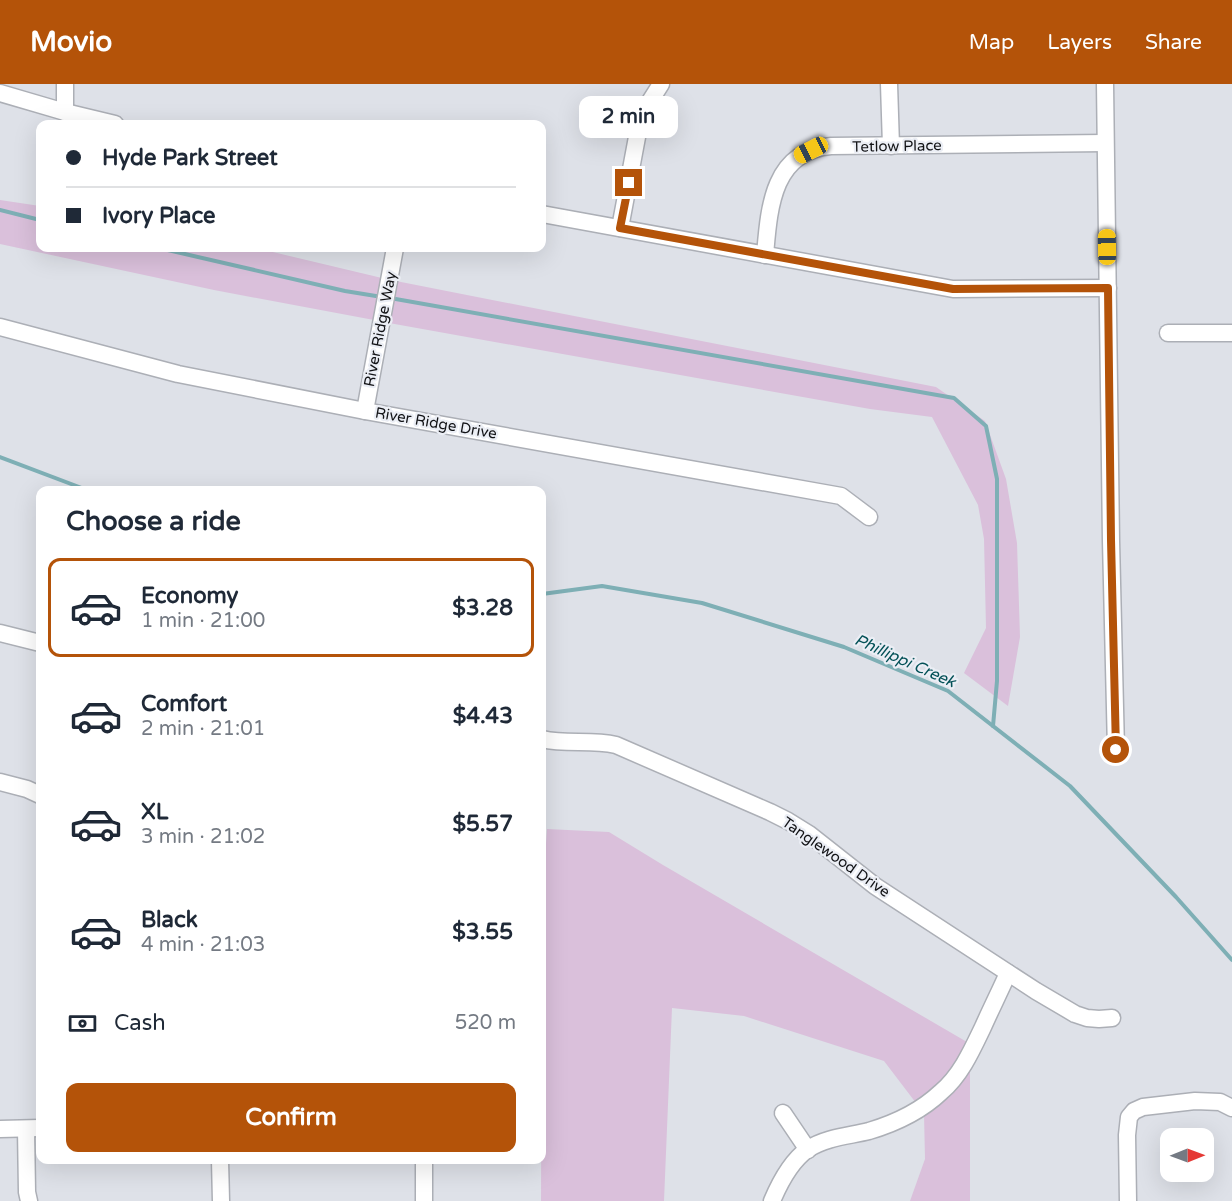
<!DOCTYPE html>
<meta charset="utf-8">
<style>
:root{--surface:#fff;--page:#f6f6f7;--text:#1f2937;--muted:#747a83;--line:#e0e1e3;--accent:#b45309}
body{margin:0;font-family:"Varela Round",sans-serif;background:var(--page);color:var(--text);height:100vh;display:flex;flex-direction:column;font-size:22px;white-space:nowrap}
*{box-sizing:border-box;margin:0}
p{font-size:20px;color:var(--muted)}
.icon{flex:none;width:33px;height:33px;fill:none;stroke:currentColor;stroke-width:2;stroke-linecap:round;stroke-linejoin:round}
.map{position:relative;flex:1;overflow:hidden}
.side{position:absolute;left:36px;top:402px;width:510px;height:678px;display:flex;flex-direction:column;background:var(--surface);border-radius:12px;box-shadow:0 6px 24px #0002}
.side>*{flex:none}
.banner{position:absolute;left:36px;top:36px;width:510px;height:132px;border-radius:12px;box-shadow:0 6px 24px #0002;display:grid;align-content:center;height:132px;padding:0 30px;background:var(--surface)}
.needle{width:39px;rotate:89deg}
.tools{position:absolute;left:1160px;top:1044px;display:grid;gap:12px}
.tools a{display:grid;place-items:center;width:54px;height:54px;border-radius:12px;background:var(--surface);box-shadow:0 6px 24px #0002;font-size:30px}
.end{position:absolute;width:27px;height:27px;margin:-14px;border:8px solid #b45309;background:#fff;box-shadow:0 0 0 3px #fff}
.from{border-radius:50%}
.bubble{position:absolute;height:42px;border-radius:12px;background:var(--surface);box-shadow:0 6px 24px #0002;font-size:20px;font-weight:700;line-height:42px;text-align:center}
.car{position:absolute;width:18px;height:36px;margin:-18px -9px;border-radius:8px;box-shadow:0 0 4px 2px #0007;background:linear-gradient(#f5c518 24%,#345 0 40%,#f5c518 0 76%,#345 0 86%,#f5c518 0)}
.banner b{display:flex;align-items:center;gap:21px;height:57px;font-size:22px}
.banner b+b{border-top:2px solid var(--line)}
.banner i{width:15px;height:15px;background:var(--text)}
ul{padding:0;list-style:none}
li{display:flex;align-items:center;gap:18px;height:99px;margin:0 12px 9px;padding:0 18px;border:3px solid transparent;border-radius:12px}
li div{flex:1}
li b{display:block;font-size:22px}
li em{font-style:normal;font-weight:700}
li.selected{border-color:var(--accent)}
li>.icon{width:54px;height:54px;stroke-width:1.5}
h2{padding:0 30px;font-size:27px;line-height:72px}
.pay{display:flex;align-items:center;gap:15px;height:66px;padding:0 30px;font-size:22px}
.pay p{margin-inline-start:auto}
.primary-button{display:flex;gap:12px;margin-top:auto;padding:12px 30px}
.primary-button a{flex:1;height:69px;border-radius:12px;background:var(--accent);color:#fff;font-size:24px;font-weight:700;line-height:69px;text-align:center}
header{display:flex;align-items:center;gap:36px;box-sizing:border-box;height:84px;padding:0 30px;background:var(--accent);color:#fff}
header strong{font-size:28px}
nav{display:flex;gap:33px;margin-inline-start:auto;font-size:21px}
.map>svg:first-child{display:block}
.green{fill:#dac0db}
.lines{fill:none;stroke-linecap:round;stroke-linejoin:round}
.stream{stroke:#7eafb5;stroke-width:4}
.minor-casing{stroke:#acafb6;stroke-width:19}
.minor{stroke:#fff;stroke-width:16}
.route{stroke:#b45309;stroke-width:8}
.labels{text-anchor:middle;dominant-baseline:central;stroke-width:4.5;stroke-linejoin:round;paint-order:stroke}
.street-label{font-size:15px;fill:#121316;stroke:#ebeef5}
.water-label{font-size:16px;font-style:italic;fill:#045157;stroke:#ebeef5}
</style>
<header>
<strong>Movio</strong>
<nav><a>Map</a><a>Layers</a><a>Share</a></nav>
</header>
<div class="map">
<svg width="1232" height="1117" viewBox="0 0 1232 1117">
<rect width="100%" height="100%" fill="#dee1e8"/>
<g class="green">
<polygon points="0,116 40,122 40,164 256,164 382,194 374,236 214,206 0,160"/>
<polygon points="396,197 936,303 985,337 1006,395 1017,459 1020,553 1008,622 964,589 986,544 984,455 978,421 932,333 870,325 389,239"/>
<polygon points="547,745 609,748 663,781 967,958 957,979 944,995 916,1019 884,977 744,932 672,924 664,1117 541,1117 542,820"/>
<polygon points="970,984 970,1117 910,1117 925,1075 924,1030"/>
</g>
<g class="lines">
<g class="stream">
<polyline points="0,126 40,136"/>
<polyline points="159,164 345,207 382,213"/>
<polyline points="390,214 954,314 986,342 997,395 997,597 993,642"/>
<polyline points="0,373 87,406"/>
<polyline points="542,510 602,502 702,519 844,563 948,607 1070,702 1176,813 1232,876"/>
</g>
<defs>
<g id="minor">
<polyline points="65,0 65,28"/>
<polyline points="889,0 891,62"/>
<polyline points="1105,0 1111,457 1116,666"/>
<polyline points="0,9 65,28 115,40"/>
<polyline points="542,130 953,205 1108,204"/>
<polyline points="620,144 640,37 647,22 661,0"/>
<path d="M765,171c4,-46 7,-104 66,-109l274,-3"/>
<polyline points="0,243 178,290 365,327 841,412 869,433"/>
<polyline points="1168,249 1232,249"/>
<polyline points="365,327 395,164"/>
<polyline points="0,549 40,559"/>
<path d="M542,655c24,6 49,0 74,6l154,67 18,9 21,13 66,52 161,105 39,23 12,4 12,1 13,-1"/>
<polyline points="0,698 27,705 40,711"/>
<polyline points="783,1029 808,1066"/>
<polyline points="0,1045 40,1044"/>
<polyline points="26,1045 27,1108 29,1117"/>
<polyline points="220,1076 221,1117"/>
<polyline points="424,1117 424,1076"/>
<path d="M772,1117c8,-19 19,-40 36,-52 19,-12 41,-13 61,-18 27,-8 52,-20 72,-39 20,-17 31,-42 42,-65 8,-18 17,-36 25,-54"/>
<polyline points="1128,1117 1127,1051 1129,1033 1134,1027 1143,1023 1195,1017 1220,1018 1232,1024"/>
</g>
</defs>
<use href="#minor" class="minor-casing"/>
<use href="#minor" class="minor"/>
</g>
<g class="lines">
<polyline class="route" points="629,99 620,144 953,205 1108,204 1111,456 1116,666"/>
</g>
<g class="labels">
<g class="street-label">
<text transform="translate(897 62) rotate(-1)">Tetlow Place</text>
<text transform="translate(380 245) rotate(-79)">River Ridge Way</text>
<text transform="translate(436 339) rotate(10)">River Ridge Drive</text>
<text transform="translate(836 773) rotate(35)">Tanglewood Drive</text>
</g>
<g class="water-label">
<text transform="translate(905 577) rotate(24)">Phillippi Creek</text>
</g>
</g>
</svg>
<div class="tools">
<a><svg class="needle" viewBox="-14 -14 28 28"><path d="M0-13l5 13h-10z" fill="#e53935"/><path d="M0 13l5-13h-10z" fill="#747a83"/></svg></a>
</div>
<i class="end from" style="left:1116px;top:666px"></i>
<i class="end" style="left:629px;top:99px"></i>
<div class="bubble" style="left:579px;top:12px;width:99px">2 min</div>
<i class="car" style="left:811px;top:66px;rotate:243deg"></i>
<i class="car" style="left:1107px;top:163px;rotate:359deg"></i>
<div class="banner">
<b><i class="from"></i>Hyde Park Street</b>
<b><i></i>Ivory Place</b>
</div>
<section class="side">
<h2>Choose a ride</h2>
<ul>
<li class="selected"><svg class="icon" aria-label="car" viewBox="0 0 24 24"><path d="M5 17H2v-5l4-1 3-4h7l3 4 3 1v5h-3M9 17h6M6 11h13"/><circle cx="7" cy="17" r="2"/><circle cx="17" cy="17" r="2"/></svg><div><b>Economy</b><p>1 min · 21:00</p></div><em>$3.28</em></li>
<li><svg class="icon" aria-label="car" viewBox="0 0 24 24"><path d="M5 17H2v-5l4-1 3-4h7l3 4 3 1v5h-3M9 17h6M6 11h13"/><circle cx="7" cy="17" r="2"/><circle cx="17" cy="17" r="2"/></svg><div><b>Comfort</b><p>2 min · 21:01</p></div><em>$4.43</em></li>
<li><svg class="icon" aria-label="car" viewBox="0 0 24 24"><path d="M5 17H2v-5l4-1 3-4h7l3 4 3 1v5h-3M9 17h6M6 11h13"/><circle cx="7" cy="17" r="2"/><circle cx="17" cy="17" r="2"/></svg><div><b>XL</b><p>3 min · 21:02</p></div><em>$5.57</em></li>
<li><svg class="icon" aria-label="car" viewBox="0 0 24 24"><path d="M5 17H2v-5l4-1 3-4h7l3 4 3 1v5h-3M9 17h6M6 11h13"/><circle cx="7" cy="17" r="2"/><circle cx="17" cy="17" r="2"/></svg><div><b>Black</b><p>4 min · 21:03</p></div><em>$3.55</em></li>
</ul>
<div class="pay"><svg class="icon" aria-label="cash" viewBox="0 0 24 24"><path d="M3 7h18v10H3z"/><circle cx="12" cy="12" r="2"/></svg>Cash<p>520 m</p></div>
<div class="primary-button"><a>Confirm</a></div>
</section>
</div>
